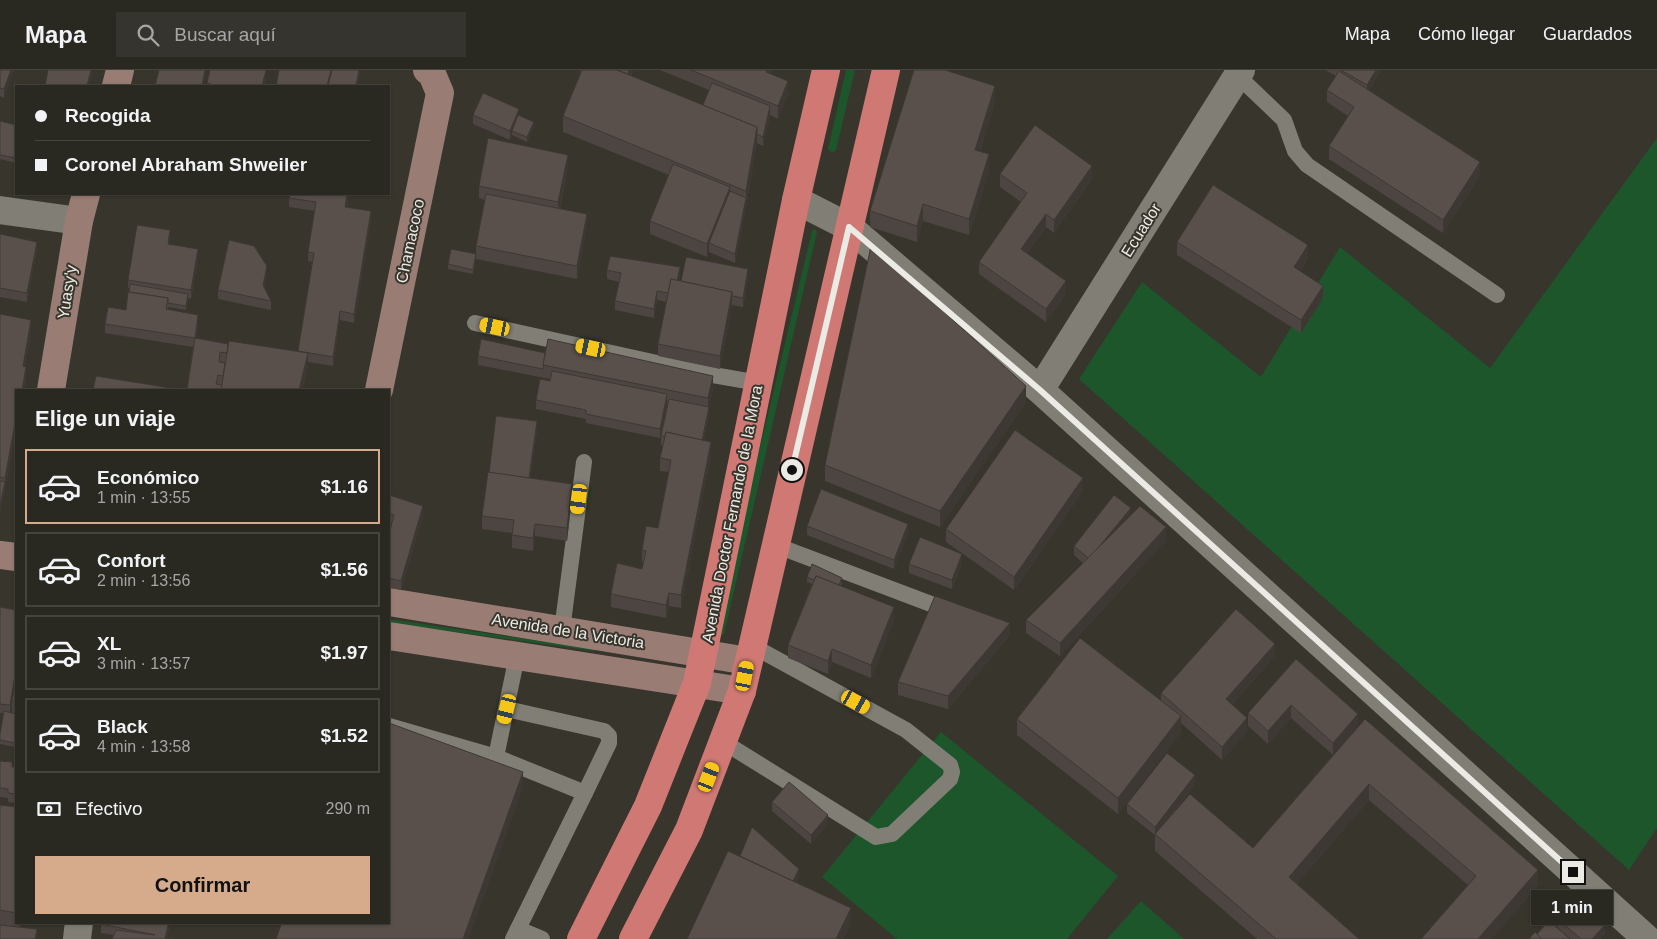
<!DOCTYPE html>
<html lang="es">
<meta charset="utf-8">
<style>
:root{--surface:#292821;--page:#35342e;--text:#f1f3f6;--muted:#a5a6a5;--line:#45443f;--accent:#d6ab8b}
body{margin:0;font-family:Arial,sans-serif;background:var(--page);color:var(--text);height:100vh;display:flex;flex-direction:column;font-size:19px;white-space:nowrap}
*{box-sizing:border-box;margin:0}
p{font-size:16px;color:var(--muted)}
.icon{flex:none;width:28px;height:28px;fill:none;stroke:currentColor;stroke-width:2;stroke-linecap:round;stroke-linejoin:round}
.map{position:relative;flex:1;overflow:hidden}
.panel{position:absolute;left:15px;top:319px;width:375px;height:535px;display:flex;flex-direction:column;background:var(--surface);border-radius:0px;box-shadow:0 1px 4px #0004,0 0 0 1px var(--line)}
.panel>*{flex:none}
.top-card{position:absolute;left:15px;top:15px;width:375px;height:110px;border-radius:0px;box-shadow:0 1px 4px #0004,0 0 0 1px var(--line);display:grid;align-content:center;height:110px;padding:0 20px;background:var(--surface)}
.end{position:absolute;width:22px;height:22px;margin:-11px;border:6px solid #eceae5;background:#111;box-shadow:0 0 0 2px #111}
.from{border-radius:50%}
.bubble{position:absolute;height:35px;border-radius:0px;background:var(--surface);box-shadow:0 1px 4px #0004,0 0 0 1px var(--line);font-size:16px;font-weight:800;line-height:35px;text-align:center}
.car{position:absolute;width:15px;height:30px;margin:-15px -8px;border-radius:6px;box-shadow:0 0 4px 1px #0007;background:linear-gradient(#f5c518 24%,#345 0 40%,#f5c518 0 76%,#345 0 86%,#f5c518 0)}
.top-card b{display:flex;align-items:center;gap:18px;height:48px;font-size:19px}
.top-card b+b{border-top:1px solid var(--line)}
.top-card i{width:12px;height:12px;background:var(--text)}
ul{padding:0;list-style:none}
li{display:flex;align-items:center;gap:15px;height:75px;margin:0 10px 8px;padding:0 10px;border:2px solid var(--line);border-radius:0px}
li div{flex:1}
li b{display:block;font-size:19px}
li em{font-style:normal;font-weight:800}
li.active{border-color:var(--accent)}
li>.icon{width:45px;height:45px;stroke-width:1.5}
h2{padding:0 20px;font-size:22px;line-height:60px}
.pay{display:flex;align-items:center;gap:12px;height:55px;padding:0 20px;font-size:19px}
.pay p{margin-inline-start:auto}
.cta{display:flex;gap:10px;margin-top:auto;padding:10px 20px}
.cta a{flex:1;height:58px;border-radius:0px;background:var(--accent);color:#111;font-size:20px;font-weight:800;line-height:58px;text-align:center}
header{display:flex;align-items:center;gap:30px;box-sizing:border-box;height:70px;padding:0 25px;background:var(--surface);border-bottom:1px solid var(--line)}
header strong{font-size:24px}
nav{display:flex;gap:28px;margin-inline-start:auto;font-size:18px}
.search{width:350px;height:45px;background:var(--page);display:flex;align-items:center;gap:12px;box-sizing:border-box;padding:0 18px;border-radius:0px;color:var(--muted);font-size:19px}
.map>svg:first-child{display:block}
.green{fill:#1e562b}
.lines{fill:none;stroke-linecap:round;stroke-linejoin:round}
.lane{stroke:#817f75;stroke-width:16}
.street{stroke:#817f75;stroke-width:28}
.secondary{stroke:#997d75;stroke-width:28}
.highway{stroke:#d07974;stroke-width:28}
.wall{fill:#4d4541}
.shaded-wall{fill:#3e3835}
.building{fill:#59504c;stroke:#3e3835}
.route{stroke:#eceae5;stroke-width:6}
.labels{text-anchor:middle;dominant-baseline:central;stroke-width:4;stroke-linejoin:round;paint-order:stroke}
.street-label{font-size:16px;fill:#eceae5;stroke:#37352c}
</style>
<header>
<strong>Mapa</strong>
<div class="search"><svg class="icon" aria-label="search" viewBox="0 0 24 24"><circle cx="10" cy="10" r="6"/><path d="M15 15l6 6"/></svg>Buscar aquí</div>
<nav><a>Mapa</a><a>Cómo llegar</a><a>Guardados</a></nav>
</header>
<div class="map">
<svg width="1657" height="869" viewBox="0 0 1657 869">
<rect width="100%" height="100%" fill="#37352c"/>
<g class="green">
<polygon points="846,0 855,0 836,80 832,83 828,79"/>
<polygon points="1657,68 1657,758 1629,800 1079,309 1142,212 1261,307 1340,177 1490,298"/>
<polygon points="814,159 817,162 724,564 720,567 716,561 812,161"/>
<polygon points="389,549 594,579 595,581 389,553"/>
<polygon points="941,662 1118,806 1067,869 897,869 822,807"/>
<polygon points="1141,831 1184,869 1107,869"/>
</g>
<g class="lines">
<g class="lane">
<polyline points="1238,6 1284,50 1295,81 1307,95 1497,225"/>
<polyline points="475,253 707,304 759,313"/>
<polyline points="775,475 931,534"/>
<polyline points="562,560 584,392"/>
<polyline points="507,639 604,661 609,666 609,673 585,723"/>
<polyline points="389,656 496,687"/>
<polyline points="722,671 876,767 892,764 950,709 952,702 950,695 906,660 751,575"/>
<polyline points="518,859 542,869"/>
<polyline points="513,869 585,723 496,687 517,586"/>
</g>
<g class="street">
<polyline points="796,130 849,157 1040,320 1647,869"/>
<polyline points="0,140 79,151"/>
<polyline points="1040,320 1241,0"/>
<polyline points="77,869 79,852"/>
</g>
<g class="secondary">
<polyline points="116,16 120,0"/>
<polyline points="51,320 79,151 86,124"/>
<polyline points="379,320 440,23 432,4 427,0"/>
<polyline points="0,485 16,487"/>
<polyline points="389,532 748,591"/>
<polyline points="389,566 742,621"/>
</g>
<g class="highway">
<polyline points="581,869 648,736 697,613 796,130 826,0"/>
<polyline points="633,869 689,760 742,621 886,0"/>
</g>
</g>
<g class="wall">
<polygon points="0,0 14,0 4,28 0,26"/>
<polygon points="578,0 633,0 631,6 703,35 709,20 660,0 772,0 770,3 788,24 778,49 770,45 763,76 757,73 746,137 735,193 709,182 707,187 650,164 650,151 669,105 563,62 563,46 581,1"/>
<polygon points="1326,0 1381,0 1369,21 1480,105 1443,163 1329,89 1329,76 1348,46 1327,32 1327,20 1336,6"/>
<polygon points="266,12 265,16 207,16 207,13"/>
<polygon points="995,32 980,81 989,101 969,165 923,151 917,172 870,157 870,141"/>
<polygon points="473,45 519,46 534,57 527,72 512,65 510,70 473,54"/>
<polygon points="0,51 16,55 16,93 0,89"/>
<polygon points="568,98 560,138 587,157 577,209 476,189 473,204 448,199 448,194 476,184 476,176 485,130 479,128 479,116"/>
<polygon points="1000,104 1092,109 1054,163 1046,157 1027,184 1066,224 1046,252 979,204 979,192 1021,132 1000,117"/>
<polygon points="349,124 347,137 371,150 354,253 340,250 333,296 308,292 308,296 302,320 187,320 193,277 105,263 105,254 126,240 130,219 128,218 128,210 170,169 169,175 198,188 191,229 188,228 186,240 168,237 168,240 198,254 196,269 228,274 298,282 312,192 308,191 308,182 315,141 289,137 289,128"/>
<polygon points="0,164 37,180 27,232 0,227"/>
<polygon points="1177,172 1308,188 1300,201 1323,228 1301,263 1177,185"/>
<polygon points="607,200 680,206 679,211 681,211 748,208 743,237 732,235 720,299 658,286 658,274 666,232 657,230 654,248 615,240 615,231 619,212 607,209"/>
<polygon points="267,205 264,218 271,231 271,240 218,229 218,220"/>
<polygon points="0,244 31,263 25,297 26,310 24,320 16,320 16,361 0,444"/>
<polygon points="478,286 713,319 709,337 709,346 704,371 711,385 681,538 669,536 666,548 611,537 611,524 642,499 643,493 642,492 642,480 658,458 669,402 660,401 660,388 663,375 661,375 661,366 668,333 667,333 660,368 586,353 586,349 536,339 536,330 550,309 478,295"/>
<polygon points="1026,332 940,457 825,411 825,395"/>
<polygon points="537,360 530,408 572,427 567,471 535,466 533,481 512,478 512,463 482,459 482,446"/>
<polygon points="1083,421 1014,520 946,472 946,459"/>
<polygon points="389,425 423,445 401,520 389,517 389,464 392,453 389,452"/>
<polygon points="1131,445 1166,470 1060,586 1026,563 1026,550 1083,493 1074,485 1074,476"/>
<polygon points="807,456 908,463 894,499 807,465"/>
<polygon points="962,493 952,519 909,503 909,494"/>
<polygon points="807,507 842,512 841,516 894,550 871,608 832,592 828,604 788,588 788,575 812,514 807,512"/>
<polygon points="0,537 16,540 16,608 10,642 12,643 12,631 16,609 16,668 15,677 0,674 0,664 4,643 0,643"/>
<polygon points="1010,565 948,639 898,625 898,612"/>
<polygon points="1275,586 1232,635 1247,661 1222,690 1181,653 1181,662 1118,744 1017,665 1017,649 1161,631 1161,623"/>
<polygon points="1296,589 1358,656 1538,816 1468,815 1369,730 1297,814 1359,869 1257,869 1155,781 1155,765 1127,743 1127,734 1195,714 1166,752 1253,778 1333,685 1291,648 1268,674 1248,656 1248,643"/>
<polygon points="0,691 12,697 16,697 16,733 8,732 8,728 0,727"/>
<polygon points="772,732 828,754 811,774 772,741"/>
<polygon points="0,735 16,737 16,852 21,852 20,857 37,859 36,869 0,869"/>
<polygon points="1551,843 1605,864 1600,869 1571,869 1551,852"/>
<polygon points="101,852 170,852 167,868 113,865 101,863"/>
</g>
<g class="shaded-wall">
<polygon points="11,0 14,0 4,28 4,19"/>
<polygon points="91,0 92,6 89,16 87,16"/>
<polygon points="205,0 207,0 204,16 202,16"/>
<polygon points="266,0 266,12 265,16 262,16"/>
<polygon points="359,0 361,0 358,16 356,16"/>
<polygon points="629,0 633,0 625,19 625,10"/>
<polygon points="767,0 772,0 766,14 766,2"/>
<polygon points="1376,0 1381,0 1367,24 1367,15"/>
<polygon points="788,11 788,24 778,49 778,36"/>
<polygon points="995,16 995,32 975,96 975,80"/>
<polygon points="770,36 770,45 763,76 763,67"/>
<polygon points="519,39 519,48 512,61 512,65 510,70 510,61"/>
<polygon points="534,52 534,57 527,72 527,67"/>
<polygon points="757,57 757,73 746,137 735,193 735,184 746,128 746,121"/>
<polygon points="989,84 989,101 969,165 969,149"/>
<polygon points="568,85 568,98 558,145 558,132"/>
<polygon points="1480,92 1480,105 1443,163 1443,150"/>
<polygon points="1092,96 1092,109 1054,163 1054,150"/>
<polygon points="730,117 730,130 709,173 709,182 707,187 707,174"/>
<polygon points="347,124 349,124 345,146 345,137"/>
<polygon points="923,134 923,151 917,172 917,156"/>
<polygon points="371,141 371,150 354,253 354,244"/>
<polygon points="587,144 587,157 577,209 577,196"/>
<polygon points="1046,144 1046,157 1021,192 1021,179"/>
<polygon points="170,160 170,169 168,183 168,174"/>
<polygon points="37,172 37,180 27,232 27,223"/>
<polygon points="1308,175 1308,188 1294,210 1294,197"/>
<polygon points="198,179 198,188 191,229 191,220"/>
<polygon points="476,184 476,189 473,204 473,200"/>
<polygon points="267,196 267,205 263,224 263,215"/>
<polygon points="680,197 680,206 676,223 676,215"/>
<polygon points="748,199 748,208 743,237 743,228"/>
<polygon points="1066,211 1066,224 1046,252 1046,239"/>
<polygon points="1323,216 1323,228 1301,263 1301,250"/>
<polygon points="657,221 657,230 654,248 654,239"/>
<polygon points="732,222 732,235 720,299 720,286"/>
<polygon points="340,241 340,250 333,296 333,287"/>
<polygon points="198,245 198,254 195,277 195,268"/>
<polygon points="31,250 31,263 23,309 23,296"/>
<polygon points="308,283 308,296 302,320 299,320"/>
<polygon points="26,297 26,310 24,320 22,320"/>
<polygon points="713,306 713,319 708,341 708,328"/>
<polygon points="1026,316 1026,332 940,457 940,441"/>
<polygon points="667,324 667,333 660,368 660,359"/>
<polygon points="709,337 709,346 702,383 702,374"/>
<polygon points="16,348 16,361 0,444 0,435 5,412 5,408"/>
<polygon points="537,351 537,360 529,421 529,412"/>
<polygon points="711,372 711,385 681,538 681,525"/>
<polygon points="1083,408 1083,421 1014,520 1014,507"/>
<polygon points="572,414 572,427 567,471 567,458"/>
<polygon points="423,436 423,445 401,520 401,511"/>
<polygon points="1131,438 1131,447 1089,489"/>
<polygon points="535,454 535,466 533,481 533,468"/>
<polygon points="908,454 908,463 894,499 894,490"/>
<polygon points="1166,457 1166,470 1060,586 1060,573"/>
<polygon points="962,484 962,493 952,519 952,510"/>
<polygon points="669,523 669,536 666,548 666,535"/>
<polygon points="894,537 894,550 871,608 871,595"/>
<polygon points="1010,553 1010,565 948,639 948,626"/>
<polygon points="1275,574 1275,586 1226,642 1226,629"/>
<polygon points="832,579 832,592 828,604 828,591"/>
<polygon points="16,599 16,608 10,644 10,635"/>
<polygon points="1291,635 1291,648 1268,674 1268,661"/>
<polygon points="1358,644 1358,657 1333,685 1333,673"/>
<polygon points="1181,646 1181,662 1118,744 1118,728"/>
<polygon points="1247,648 1247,661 1222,690 1222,677"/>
<polygon points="523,702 523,718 469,869 463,869"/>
<polygon points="1195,705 1195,714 1155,765 1155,757"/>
<polygon points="1369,714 1369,730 1289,824 1289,807"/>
<polygon points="828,745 828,754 811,774 811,765"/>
<polygon points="799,799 799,808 793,821 793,812"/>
<polygon points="1538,800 1538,816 1492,869 1478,869"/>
<polygon points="851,838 851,854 844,869 836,869"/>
<polygon points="169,852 170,852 167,869 165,869"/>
<polygon points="1605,855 1605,864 1600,869 1592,869"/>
</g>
<g class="building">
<polygon points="0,0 11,0 4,19 0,18"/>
<polygon points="48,0 91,0 87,16 45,16"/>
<polygon points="159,0 205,0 202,16 155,16"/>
<polygon points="210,0 266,0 262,16 214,16 214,15 207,13"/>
<polygon points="279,0 331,0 327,16 276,16"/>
<polygon points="332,0 359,0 356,16 328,16"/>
<polygon points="582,0 617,0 757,57 746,121 563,46"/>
<polygon points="617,0 629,0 628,4"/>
<polygon points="691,0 767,0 766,2 788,11 778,36"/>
<polygon points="914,0 945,0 995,16 975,80 989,84 969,149 923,134 917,156 870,141"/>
<polygon points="1341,0 1376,0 1367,15"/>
<polygon points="1339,1 1480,92 1443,150 1329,76 1354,37 1327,20"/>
<polygon points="712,13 770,36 763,67 757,64 757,57 703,35"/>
<polygon points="483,23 519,39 510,61 473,45"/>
<polygon points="518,45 534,52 527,67 512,61"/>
<polygon points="0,51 16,55 16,88 0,85"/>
<polygon points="1035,55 1092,96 1054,150 1046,144 1021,179 1066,211 1046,239 979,192 1027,123 1000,104"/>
<polygon points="488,68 568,85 558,132 479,116"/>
<polygon points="673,94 730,117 707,174 650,151"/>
<polygon points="1213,115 1308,175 1294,197 1323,216 1301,250 1177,172"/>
<polygon points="730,121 746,128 735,184 709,173"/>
<polygon points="290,124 347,124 345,137 371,141 354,244 340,241 333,287 298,281 314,183 308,182 316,132 289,128"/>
<polygon points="486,124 587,144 577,196 476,176"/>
<polygon points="137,155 170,160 168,174 198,179 191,220 128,210"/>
<polygon points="0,164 37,172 27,223 0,218"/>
<polygon points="229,170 254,176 267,196 263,215 271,231 218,220"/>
<polygon points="871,176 1026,316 940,441 825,395"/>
<polygon points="451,179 476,184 473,200 448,194"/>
<polygon points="610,186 680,197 677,211 671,209 668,223 657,221 654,239 615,231 621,203 607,200"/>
<polygon points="686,187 748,199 743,228 732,226 732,222 681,211"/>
<polygon points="671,209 732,222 720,286 658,274"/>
<polygon points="130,214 188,224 186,236 168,233 168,228 129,222"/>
<polygon points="128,222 168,228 166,239 198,245 195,268 228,274 227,283 220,282 219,292 225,293 223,306 218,305 216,314 222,315 221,320 187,320 195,268 105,254 108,237 126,240"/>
<polygon points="0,244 31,250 23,296 26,297 22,320 16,320 16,348 5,408 0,407"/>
<polygon points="481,269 545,283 543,299 478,286"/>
<polygon points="548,269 713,306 708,328 543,295"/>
<polygon points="229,271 308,283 299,320 221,320"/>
<polygon points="552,301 667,324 660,359 586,344 586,340 536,330 540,309 550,311"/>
<polygon points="96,306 183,320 93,320"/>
<polygon points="669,329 709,337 702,370 666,362 665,366 661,366"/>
<polygon points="496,346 537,351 529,408 489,403"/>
<polygon points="1015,360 1083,408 1014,507 946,459"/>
<polygon points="666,362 711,372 681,525 669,523 666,535 611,524 617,493 642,499 646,481 642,480 646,456 658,458 671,390 660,388"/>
<polygon points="488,402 572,414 567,458 535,454 533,468 512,465 514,450 482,446"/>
<polygon points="0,411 5,412 0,435"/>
<polygon points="821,419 908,454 894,490 807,456"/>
<polygon points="389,425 423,436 401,511 389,508 389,464 394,445 389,443"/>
<polygon points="1114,425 1131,438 1098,478 1088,488 1074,476"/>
<polygon points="1140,436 1166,457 1060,573 1026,550"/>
<polygon points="920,467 962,484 952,510 909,494"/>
<polygon points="812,494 842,508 839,515 816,506 814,510 807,507"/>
<polygon points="816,506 894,537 871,595 832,579 828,591 788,575"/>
<polygon points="935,526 1010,553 948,626 898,612"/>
<polygon points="0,537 16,540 16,599 10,635 0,634"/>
<polygon points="1236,539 1275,574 1226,629 1247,648 1222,677 1161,623"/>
<polygon points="1080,568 1181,646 1118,728 1017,649"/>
<polygon points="1296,589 1358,644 1333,673 1291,635 1268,661 1248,643"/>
<polygon points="16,609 16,632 12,631"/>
<polygon points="4,641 16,644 16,663 15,673 0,670 0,664"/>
<polygon points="1365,649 1538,800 1478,869 1421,869 1476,806 1369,714 1289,807 1359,869 1276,869 1155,764 1190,724 1253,778"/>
<polygon points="389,653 523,702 463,869 276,869 282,852 389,852"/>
<polygon points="1167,683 1195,705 1155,757 1127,734"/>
<polygon points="0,691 12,692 12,697 16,697 16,724 8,723 8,719 0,718"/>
<polygon points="789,712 828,745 811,765 772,732"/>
<polygon points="0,735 16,737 16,843 0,840"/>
<polygon points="752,757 799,799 793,811 740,786"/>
<polygon points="728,781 851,838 836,869 687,869"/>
<polygon points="1568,823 1605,855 1592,869 1581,869 1551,843"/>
<polygon points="1549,851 1570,869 1542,869 1537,864"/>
<polygon points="101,852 169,852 165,868 174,869 112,869 116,860 155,865 101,854"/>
<polygon points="0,855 37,859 35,869 0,869"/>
<polygon points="1535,862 1542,869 1529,869"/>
</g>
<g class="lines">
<polyline class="route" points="792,400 849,157 1040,320 1573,802"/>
</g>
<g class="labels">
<g class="street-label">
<text transform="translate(1141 160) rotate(-58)">Ecuador</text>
<text transform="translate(410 171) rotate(-78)">Chamacoco</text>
<text transform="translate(67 222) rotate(-81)">Yuasy'y</text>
<text transform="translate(732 444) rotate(-79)">Avenida Doctor Fernando de la Mora</text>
<text transform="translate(568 561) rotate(9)">Avenida de la Victoria</text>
</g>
</g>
</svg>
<i class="end from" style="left:792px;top:400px"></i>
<i class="end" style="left:1573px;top:802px"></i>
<div class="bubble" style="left:1531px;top:820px;width:82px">1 min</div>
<i class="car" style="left:495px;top:257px;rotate:282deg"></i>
<i class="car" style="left:591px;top:278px;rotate:282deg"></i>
<i class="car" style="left:579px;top:429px;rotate:187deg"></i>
<i class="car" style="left:745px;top:606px;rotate:11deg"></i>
<i class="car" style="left:856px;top:632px;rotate:119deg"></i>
<i class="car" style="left:507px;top:639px;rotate:194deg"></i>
<i class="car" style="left:709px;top:707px;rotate:21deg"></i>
<div class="top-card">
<b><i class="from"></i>Recogida</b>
<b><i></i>Coronel Abraham Shweiler</b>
</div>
<section class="panel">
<h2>Elige un viaje</h2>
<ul>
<li class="active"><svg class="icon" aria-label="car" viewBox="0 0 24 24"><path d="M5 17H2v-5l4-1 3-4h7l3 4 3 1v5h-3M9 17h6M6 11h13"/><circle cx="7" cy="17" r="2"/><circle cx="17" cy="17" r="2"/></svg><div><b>Económico</b><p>1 min · 13:55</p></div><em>$1.16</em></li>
<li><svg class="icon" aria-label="car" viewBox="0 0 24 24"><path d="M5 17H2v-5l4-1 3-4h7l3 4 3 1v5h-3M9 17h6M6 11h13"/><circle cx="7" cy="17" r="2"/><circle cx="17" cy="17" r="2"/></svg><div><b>Confort</b><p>2 min · 13:56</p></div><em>$1.56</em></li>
<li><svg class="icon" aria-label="car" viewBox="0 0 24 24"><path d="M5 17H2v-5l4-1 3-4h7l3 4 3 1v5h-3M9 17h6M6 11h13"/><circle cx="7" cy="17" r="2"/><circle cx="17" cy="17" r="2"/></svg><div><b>XL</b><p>3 min · 13:57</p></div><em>$1.97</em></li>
<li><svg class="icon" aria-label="car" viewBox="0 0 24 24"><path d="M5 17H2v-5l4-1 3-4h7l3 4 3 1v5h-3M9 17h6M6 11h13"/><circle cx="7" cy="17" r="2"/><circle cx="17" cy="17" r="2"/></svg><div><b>Black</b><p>4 min · 13:58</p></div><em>$1.52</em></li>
</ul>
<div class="pay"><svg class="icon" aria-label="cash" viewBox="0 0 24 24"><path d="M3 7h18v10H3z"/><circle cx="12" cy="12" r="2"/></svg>Efectivo<p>290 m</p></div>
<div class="cta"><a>Confirmar</a></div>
</section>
</div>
